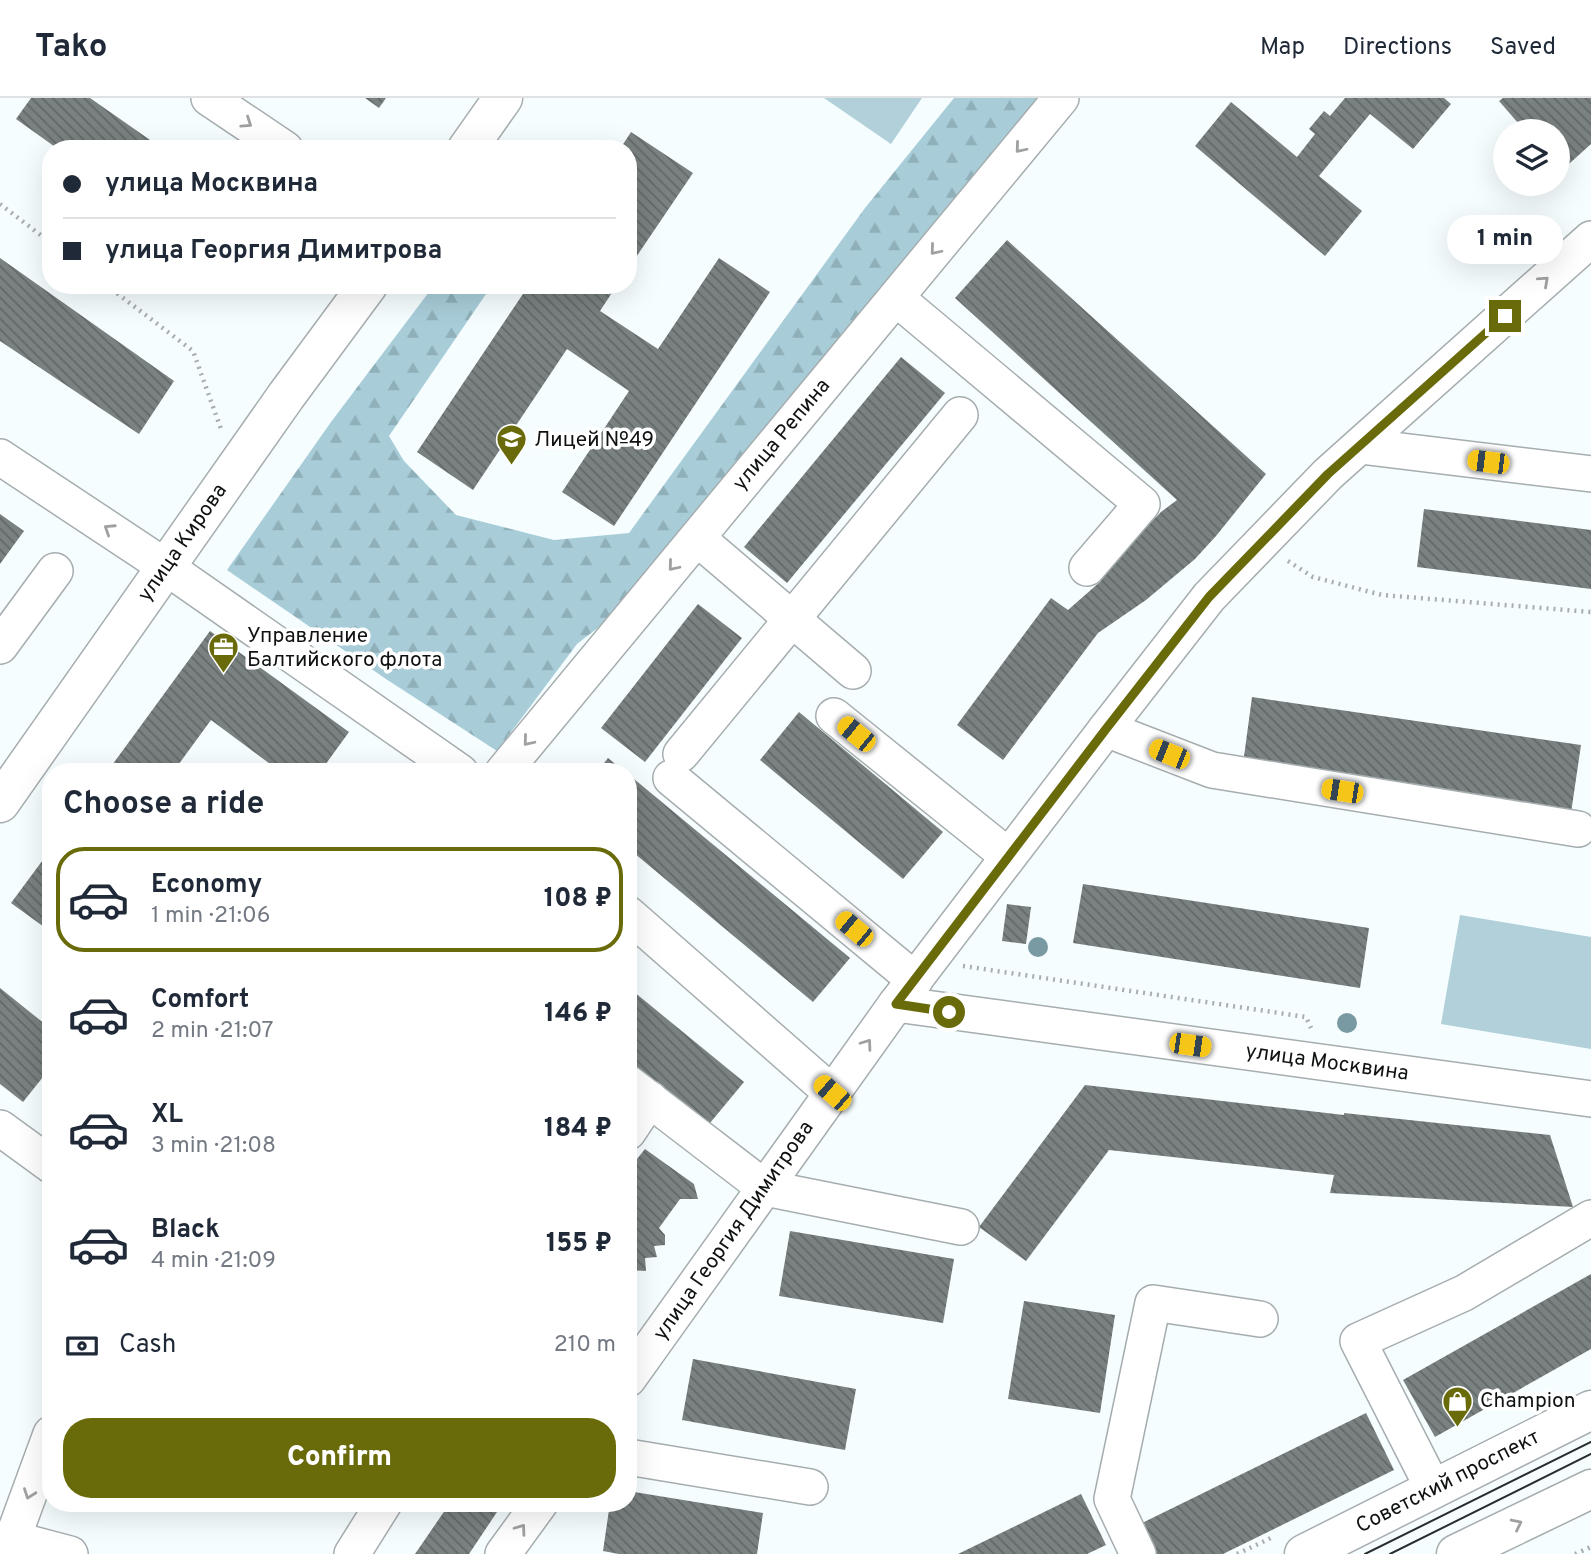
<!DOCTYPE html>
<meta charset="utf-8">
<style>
:root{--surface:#fff;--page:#f6f6f7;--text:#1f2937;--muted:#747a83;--line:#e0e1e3;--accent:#696b0a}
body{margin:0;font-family:Overpass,sans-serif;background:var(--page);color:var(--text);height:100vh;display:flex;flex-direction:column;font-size:26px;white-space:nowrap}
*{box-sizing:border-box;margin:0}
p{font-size:23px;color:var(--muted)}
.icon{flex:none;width:38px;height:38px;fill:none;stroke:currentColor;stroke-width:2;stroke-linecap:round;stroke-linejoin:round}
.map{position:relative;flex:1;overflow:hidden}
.side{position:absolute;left:42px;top:665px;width:595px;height:749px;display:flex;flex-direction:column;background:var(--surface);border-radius:28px;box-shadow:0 7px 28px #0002}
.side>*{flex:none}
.banner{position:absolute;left:42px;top:42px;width:595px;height:154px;border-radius:28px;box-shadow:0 7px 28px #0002;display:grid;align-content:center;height:154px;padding:0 21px;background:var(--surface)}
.buttons{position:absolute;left:1493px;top:21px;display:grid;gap:14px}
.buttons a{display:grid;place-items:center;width:77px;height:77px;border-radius:50%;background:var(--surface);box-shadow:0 7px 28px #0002;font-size:35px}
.end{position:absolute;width:32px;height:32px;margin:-16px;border:9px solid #696b0a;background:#fff;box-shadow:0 0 0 4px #fff}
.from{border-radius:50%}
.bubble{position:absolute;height:49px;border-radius:24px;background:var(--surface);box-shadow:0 7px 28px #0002;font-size:23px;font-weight:800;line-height:49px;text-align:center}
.car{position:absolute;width:21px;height:42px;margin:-21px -10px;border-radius:9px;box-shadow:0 0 5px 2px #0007;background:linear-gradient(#f5c518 24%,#345 0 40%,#f5c518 0 76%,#345 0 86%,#f5c518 0)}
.banner b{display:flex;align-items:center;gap:24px;height:66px;font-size:26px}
.banner b+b{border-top:2px solid var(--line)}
.banner i{width:18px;height:18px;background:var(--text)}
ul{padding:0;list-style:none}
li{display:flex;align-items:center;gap:21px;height:105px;margin:0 14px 10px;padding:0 7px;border:4px solid transparent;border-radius:28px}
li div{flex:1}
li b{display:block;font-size:26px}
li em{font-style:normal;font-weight:800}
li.active{border-color:var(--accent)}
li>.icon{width:63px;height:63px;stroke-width:1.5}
h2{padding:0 21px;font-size:32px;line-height:84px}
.pay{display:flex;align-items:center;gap:18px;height:77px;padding:0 21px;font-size:26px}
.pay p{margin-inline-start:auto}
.primary-button{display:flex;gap:14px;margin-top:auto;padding:14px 21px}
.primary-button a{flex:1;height:80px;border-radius:28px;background:var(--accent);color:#fff;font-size:28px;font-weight:800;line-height:80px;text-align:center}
header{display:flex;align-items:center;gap:42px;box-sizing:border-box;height:98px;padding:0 35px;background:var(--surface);border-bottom:2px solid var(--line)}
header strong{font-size:33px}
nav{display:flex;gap:38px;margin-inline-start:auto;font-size:24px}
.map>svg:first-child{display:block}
.forest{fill:url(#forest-firs)}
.pitch{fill:#b1d0da}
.building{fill:url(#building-back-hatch)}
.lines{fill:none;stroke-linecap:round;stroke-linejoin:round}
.minor-casing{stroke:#a6adaf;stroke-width:38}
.major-casing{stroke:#a6adaf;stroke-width:41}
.path{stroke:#a8aeaf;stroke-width:4.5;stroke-dasharray:2 5;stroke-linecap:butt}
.minor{stroke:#fff;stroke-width:35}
.major{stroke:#fff;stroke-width:38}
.tram{stroke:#292c2d;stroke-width:2}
.tree{fill:#7a9aa3}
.oneway{stroke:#9fa0a0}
.route{stroke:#696b0a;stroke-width:9}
.labels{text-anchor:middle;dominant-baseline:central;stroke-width:7;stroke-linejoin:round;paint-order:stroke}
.street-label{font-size:21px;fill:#0f1112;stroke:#fff}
.poi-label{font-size:21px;fill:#0f1112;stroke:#fff;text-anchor:start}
</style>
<header>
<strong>Tako</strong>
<nav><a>Map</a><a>Directions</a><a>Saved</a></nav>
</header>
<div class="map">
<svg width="1591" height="1456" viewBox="0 0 1591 1456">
<defs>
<pattern id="forest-firs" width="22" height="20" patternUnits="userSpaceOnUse" patternTransform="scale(1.75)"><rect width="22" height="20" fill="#a8cdd9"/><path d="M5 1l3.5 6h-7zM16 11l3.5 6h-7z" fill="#8fafb9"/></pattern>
<pattern id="building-back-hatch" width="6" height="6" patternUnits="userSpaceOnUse" patternTransform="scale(1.75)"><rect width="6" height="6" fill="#7a8181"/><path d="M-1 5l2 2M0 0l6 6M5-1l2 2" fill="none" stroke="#626868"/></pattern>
</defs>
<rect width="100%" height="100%" fill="#f5fdff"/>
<polygon class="forest" points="954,0 1040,0 635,501 577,546 497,653 386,581 227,472 331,324 432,190 486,196 389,338 404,363 456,417 554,442 629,435 865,110"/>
<g class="pitch">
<polygon points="824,0 922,0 891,46"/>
<polygon points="1460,817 1591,839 1591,951 1441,926"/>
</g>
<g class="building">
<polygon points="31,0 90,0 163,51 58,51 16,21"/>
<polygon points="365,0 386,0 379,10"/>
<polygon points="1345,0 1444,0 1451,6 1413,51 1370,16 1319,78 1362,113 1325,158 1195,48 1231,4 1297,59 1315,36 1309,31 1324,13 1330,18"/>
<polygon points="1503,0 1591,0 1591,46 1560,74 1558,71 1558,33 1525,33 1499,3"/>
<polygon points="631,34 693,75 628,171 628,51 620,51"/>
<polygon points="1007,142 1266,376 1216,438 1195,461 1146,502 1098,535 1003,662 957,627 1051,500 1068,512 1101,483 1101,475 1161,414 1177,402 955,200"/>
<polygon points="0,160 174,283 139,336 0,243"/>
<polygon points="719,160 770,194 614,428 562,394 629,293 567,251 473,392 417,354 529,187 617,187 600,213 658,251"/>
<polygon points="901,259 945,295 787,485 744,449"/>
<polygon points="1424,411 1591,432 1591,491 1417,469"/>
<polygon points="0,416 24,433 0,466"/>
<polygon points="698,506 742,540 645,664 601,630"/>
<polygon points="210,533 349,634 320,674 281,674 211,622 173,674 107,674"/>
<polygon points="1252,599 1581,647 1571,715 1243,666"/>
<polygon points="799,614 943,734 903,781 760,662"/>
<polygon points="608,660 625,674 597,674"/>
<polygon points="628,676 850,860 813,904 628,750"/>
<polygon points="51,751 51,834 11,805"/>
<polygon points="1083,786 1369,830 1360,890 1073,845"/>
<polygon points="1007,806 1031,809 1026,846 1002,843"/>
<polygon points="628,889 744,984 705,1031 628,968"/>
<polygon points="0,890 51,931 51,969 23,1004 0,986"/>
<polygon points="1085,987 1344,1017 1344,1015 1550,1037 1573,1109 1330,1095 1334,1077 1109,1052 1026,1163 979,1129"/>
<polygon points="645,1051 694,1086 698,1101 680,1101 659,1130 665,1137 665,1147 654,1148 657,1159 645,1160 646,1173 628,1172 628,1063 637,1061"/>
<polygon points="790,1133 954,1161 943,1225 779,1198"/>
<polygon points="1591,1176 1591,1251 1435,1339 1403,1282"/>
<polygon points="1024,1203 1115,1217 1100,1315 1008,1301"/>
<polygon points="693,1261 856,1291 845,1352 682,1322"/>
<polygon points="1366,1315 1394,1372 1223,1456 1154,1456 1140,1426"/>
<polygon points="628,1393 763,1415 757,1456 619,1456 603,1453 610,1405 628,1405"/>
<polygon points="1081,1396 1106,1447 1087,1456 958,1456"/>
<polygon points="228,1405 262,1405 260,1414"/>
<polygon points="450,1405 503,1405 469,1456 415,1456"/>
</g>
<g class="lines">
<defs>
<g id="minor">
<polyline points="209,0 285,51"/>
<polyline points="896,200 1142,406 1087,470"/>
<polyline points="1360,348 1591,376"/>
<polyline points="0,359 166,469 460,674"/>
<polyline points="697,440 853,573"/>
<polyline points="0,548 55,473"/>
<polyline points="834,618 1008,758"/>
<polyline points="1106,631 1212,672 1578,731"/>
<polyline points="681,656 960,317"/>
<polyline points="503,674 1061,0"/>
<polyline points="671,680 915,882"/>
<polyline points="628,816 832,995"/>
<polyline points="896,906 1591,1001"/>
<polyline points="628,985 765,1090 961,1129"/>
<polyline points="0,1030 51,1067"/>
<polyline points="628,1034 650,1001"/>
<polyline points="628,1281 896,906 1106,631 1209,499 1328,376 1591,141"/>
<polyline points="628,1359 810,1389"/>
<polyline points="1434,1392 1358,1243 1464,1195 1591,1120"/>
<polyline points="13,1441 70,1456"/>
<polyline points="7,1456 51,1336"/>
<polyline points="352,1456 384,1405"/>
<polyline points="503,1456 540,1405"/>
<polyline points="1138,1456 1112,1401 1153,1205 1260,1221"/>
</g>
<g id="major">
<polyline points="467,51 503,0"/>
<polyline points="0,705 286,298 368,187"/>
<polyline points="1304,1456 1591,1312"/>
<polyline points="1456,1456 1591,1391"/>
</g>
</defs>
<use href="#minor" class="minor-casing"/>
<use href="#major" class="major-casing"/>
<g class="path">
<polyline points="0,106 51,145"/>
<polyline points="106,187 193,253 221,331"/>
<polyline points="1288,463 1313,479 1382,497 1591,514"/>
<polyline points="963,868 1306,919 1311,930"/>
<polyline points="1237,1456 1273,1439"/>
<polyline points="1575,1456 1591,1449"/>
</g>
<use href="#minor" class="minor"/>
<use href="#major" class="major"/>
<g class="tram">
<polyline points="1365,1456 1591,1344"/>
<polyline points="1390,1456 1591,1356"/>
</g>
</g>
<g class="tree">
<circle cx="1038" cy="849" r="10"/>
<circle cx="1347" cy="925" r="10"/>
</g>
<defs><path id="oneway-chevron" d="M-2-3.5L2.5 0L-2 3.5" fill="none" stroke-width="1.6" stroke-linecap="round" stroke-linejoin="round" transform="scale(1.75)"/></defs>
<g class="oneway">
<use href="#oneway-chevron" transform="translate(247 25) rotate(34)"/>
<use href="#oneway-chevron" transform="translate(1020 50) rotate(130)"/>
<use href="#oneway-chevron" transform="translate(935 152) rotate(130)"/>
<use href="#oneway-chevron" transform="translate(1544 183) rotate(-42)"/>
<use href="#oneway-chevron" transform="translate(109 431) rotate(-147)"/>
<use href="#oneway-chevron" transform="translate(673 468) rotate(130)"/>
<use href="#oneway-chevron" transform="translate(528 643) rotate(130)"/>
<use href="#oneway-chevron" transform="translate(867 946) rotate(-54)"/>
<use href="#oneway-chevron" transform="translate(29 1396) rotate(110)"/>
<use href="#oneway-chevron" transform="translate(1517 1426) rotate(-26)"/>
<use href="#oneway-chevron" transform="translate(521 1431) rotate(-54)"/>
</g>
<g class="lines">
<polyline class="route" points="949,914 896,906 1106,631 1209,499 1328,376 1505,218"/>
</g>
<defs>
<symbol id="school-pin" viewBox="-11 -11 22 30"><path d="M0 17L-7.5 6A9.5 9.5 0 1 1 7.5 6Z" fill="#696b0a" stroke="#fff"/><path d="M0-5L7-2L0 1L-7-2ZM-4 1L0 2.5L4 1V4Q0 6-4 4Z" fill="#fff"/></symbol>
<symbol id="office-pin" viewBox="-11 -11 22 30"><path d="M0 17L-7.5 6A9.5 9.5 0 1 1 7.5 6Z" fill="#696b0a" stroke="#fff"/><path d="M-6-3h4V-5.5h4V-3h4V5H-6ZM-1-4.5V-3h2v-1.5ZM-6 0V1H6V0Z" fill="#fff"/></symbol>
<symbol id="shop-pin" viewBox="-11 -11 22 30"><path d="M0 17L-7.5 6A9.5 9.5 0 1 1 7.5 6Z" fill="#696b0a" stroke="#fff"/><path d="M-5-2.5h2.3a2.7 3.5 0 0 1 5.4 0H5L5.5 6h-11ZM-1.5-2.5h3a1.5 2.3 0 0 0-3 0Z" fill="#fff"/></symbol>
</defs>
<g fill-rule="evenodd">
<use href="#school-pin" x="494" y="324" width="35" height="47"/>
<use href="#office-pin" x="206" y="532" width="35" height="47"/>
<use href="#shop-pin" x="1440" y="1286" width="35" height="47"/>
</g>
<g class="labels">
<g class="street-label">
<text transform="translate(782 337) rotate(-50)">улица Репина</text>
<text transform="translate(183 445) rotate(-55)">улица Кирова</text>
<text transform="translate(1327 965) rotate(8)">улица Москвина</text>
<text transform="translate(734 1133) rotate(-55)">улица Георгия Димитрова</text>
<text transform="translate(1448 1384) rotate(-27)">Советский проспект</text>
</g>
<g class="poi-label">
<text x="534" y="342">Лицей №49</text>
<text x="247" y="538">Управление<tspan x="247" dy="24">Балтийского флота</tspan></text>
<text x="1480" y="1303">Champion</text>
</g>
</g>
</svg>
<div class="buttons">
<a><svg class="icon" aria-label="layers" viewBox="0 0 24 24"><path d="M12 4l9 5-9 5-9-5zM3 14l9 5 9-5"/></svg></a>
</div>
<i class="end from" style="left:949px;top:914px"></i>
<i class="end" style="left:1505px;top:218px"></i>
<div class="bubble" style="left:1447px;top:117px;width:116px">1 min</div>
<i class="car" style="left:1488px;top:364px;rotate:277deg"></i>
<i class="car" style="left:856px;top:636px;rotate:309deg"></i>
<i class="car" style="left:1169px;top:656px;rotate:292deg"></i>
<i class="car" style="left:1342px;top:693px;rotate:279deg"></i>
<i class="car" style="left:854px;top:831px;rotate:310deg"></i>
<i class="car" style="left:1190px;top:947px;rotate:98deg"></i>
<i class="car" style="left:832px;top:995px;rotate:311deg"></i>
<div class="banner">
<b><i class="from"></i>улица Москвина</b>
<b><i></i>улица Георгия Димитрова</b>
</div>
<section class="side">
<h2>Choose a ride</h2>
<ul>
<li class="active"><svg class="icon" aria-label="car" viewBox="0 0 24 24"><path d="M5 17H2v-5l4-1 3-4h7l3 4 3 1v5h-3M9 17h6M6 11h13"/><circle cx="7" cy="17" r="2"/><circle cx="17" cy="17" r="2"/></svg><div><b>Economy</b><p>1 min · 21:06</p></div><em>108 ₽</em></li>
<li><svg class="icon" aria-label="car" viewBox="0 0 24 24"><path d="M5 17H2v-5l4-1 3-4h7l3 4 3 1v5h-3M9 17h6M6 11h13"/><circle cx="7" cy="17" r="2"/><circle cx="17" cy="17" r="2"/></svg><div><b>Comfort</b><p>2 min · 21:07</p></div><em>146 ₽</em></li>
<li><svg class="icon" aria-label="car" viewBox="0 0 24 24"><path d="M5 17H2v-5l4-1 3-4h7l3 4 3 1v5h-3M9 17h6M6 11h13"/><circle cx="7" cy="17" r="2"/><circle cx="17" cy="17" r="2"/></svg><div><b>XL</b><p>3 min · 21:08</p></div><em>184 ₽</em></li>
<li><svg class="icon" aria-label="car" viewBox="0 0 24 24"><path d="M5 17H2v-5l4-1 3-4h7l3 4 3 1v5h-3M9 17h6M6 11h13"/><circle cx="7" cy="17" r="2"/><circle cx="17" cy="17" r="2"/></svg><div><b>Black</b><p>4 min · 21:09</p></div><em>155 ₽</em></li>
</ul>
<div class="pay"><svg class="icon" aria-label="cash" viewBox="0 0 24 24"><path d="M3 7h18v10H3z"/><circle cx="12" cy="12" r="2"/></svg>Cash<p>210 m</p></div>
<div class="primary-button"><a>Confirm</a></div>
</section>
</div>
